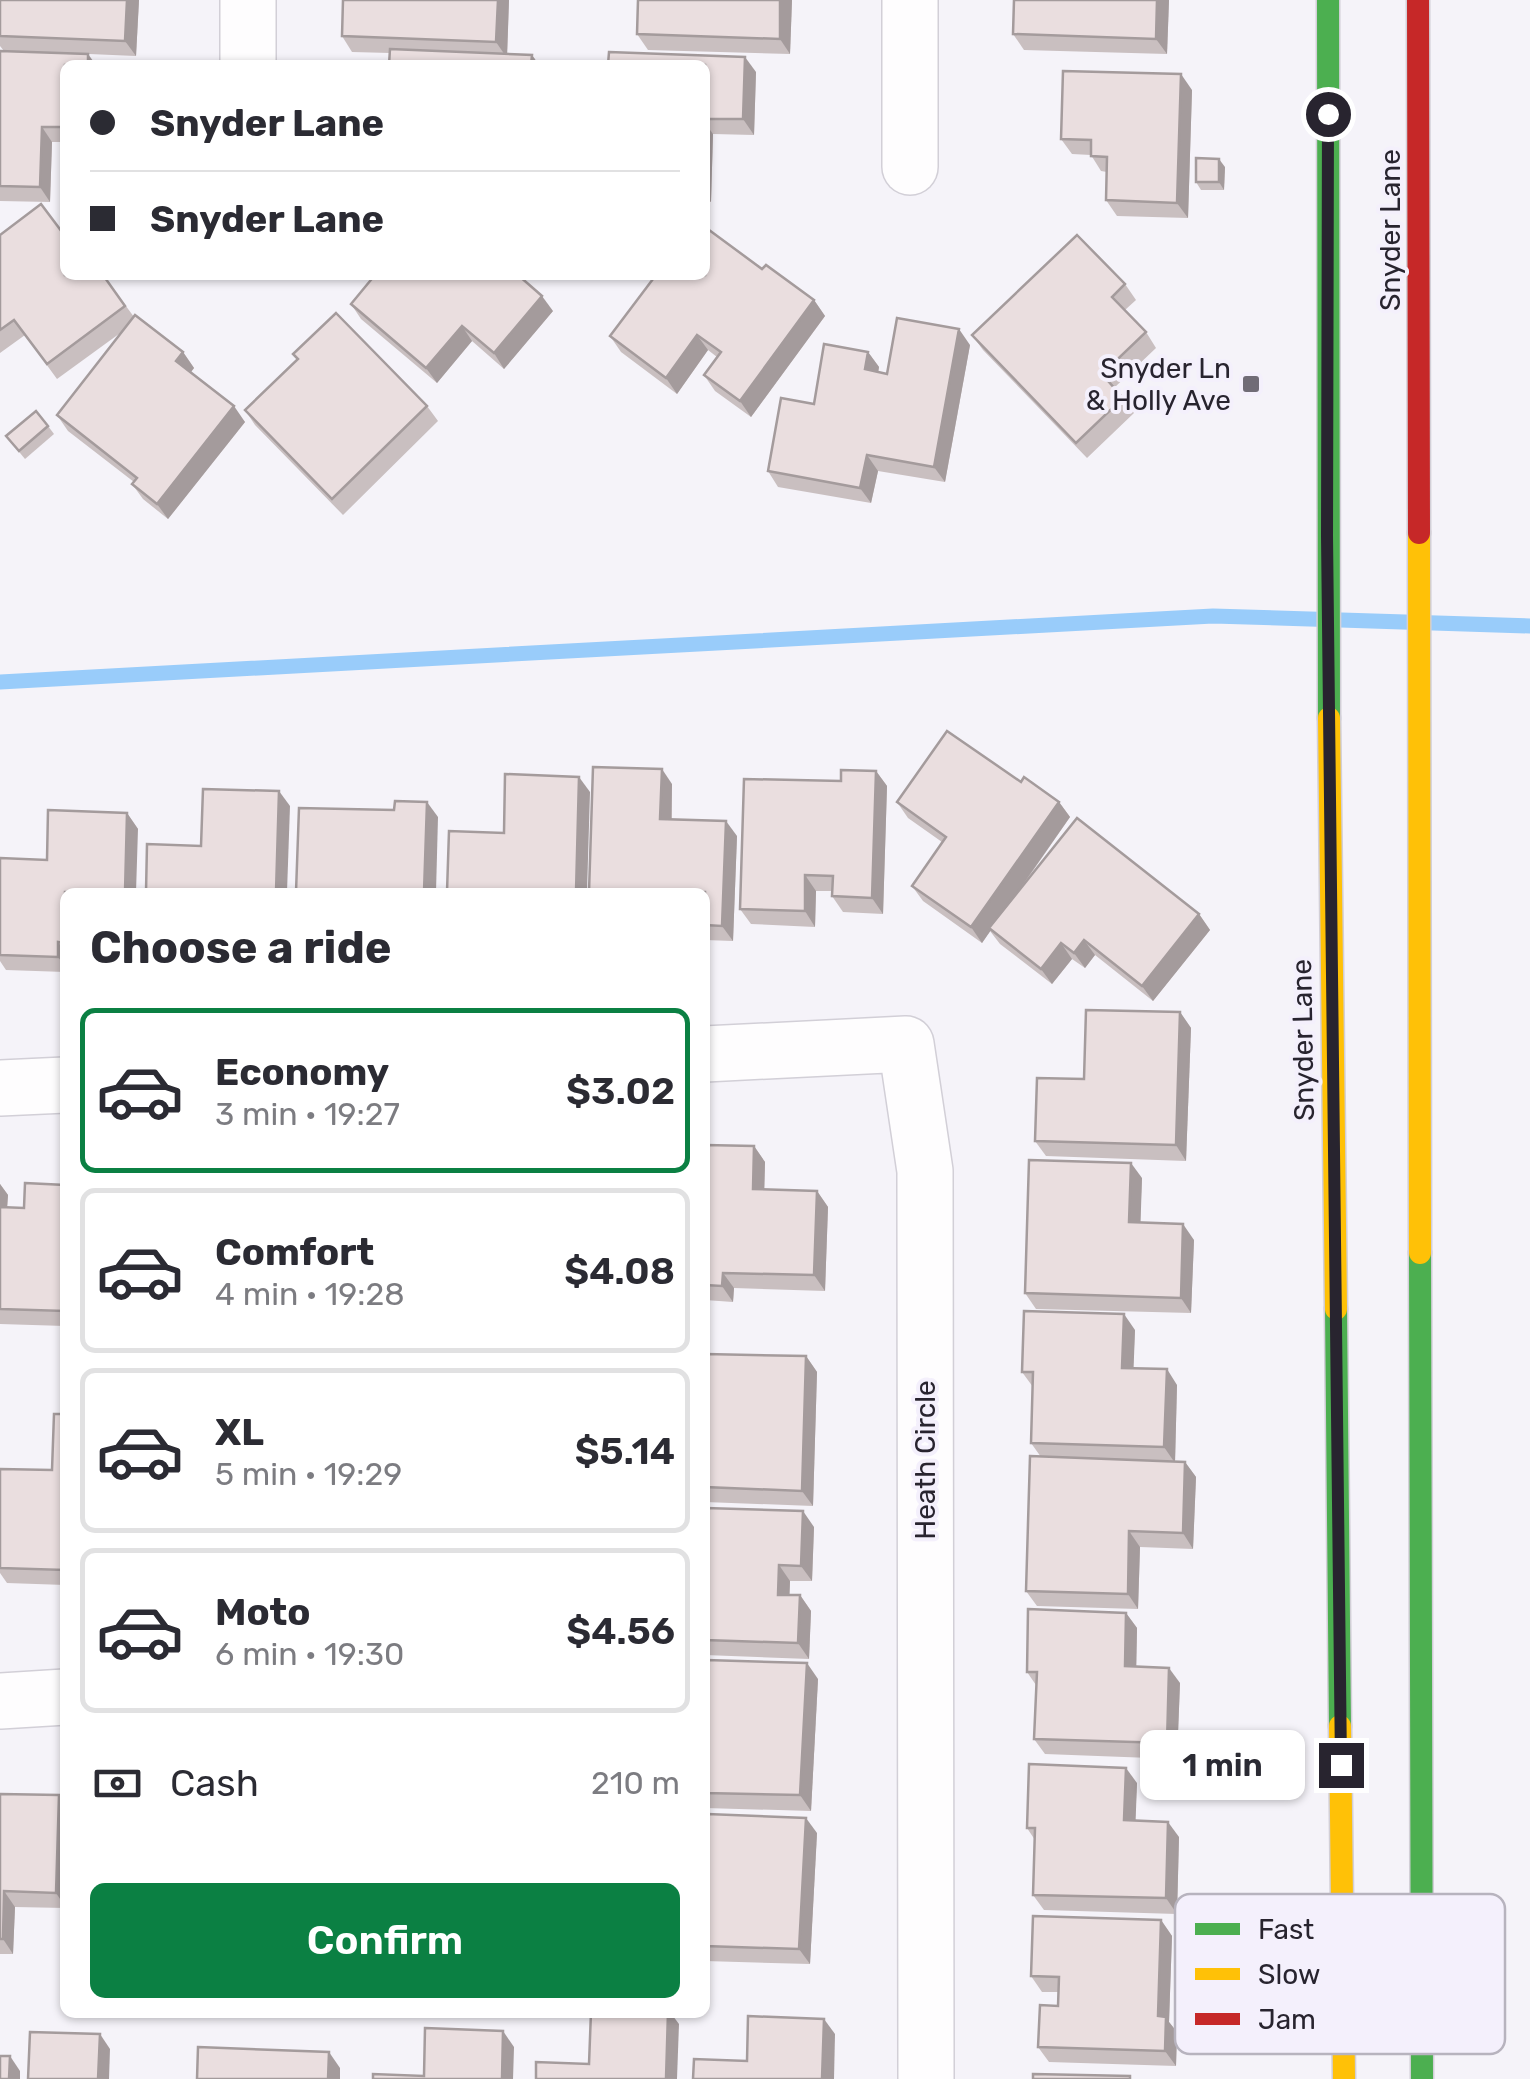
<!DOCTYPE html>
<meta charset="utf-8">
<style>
:root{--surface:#fff;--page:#f7f7f7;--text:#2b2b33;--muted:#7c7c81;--line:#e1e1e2;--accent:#0b8043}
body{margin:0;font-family:Rubik,sans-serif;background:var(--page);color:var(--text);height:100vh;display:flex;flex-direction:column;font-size:38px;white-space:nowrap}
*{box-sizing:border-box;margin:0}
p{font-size:32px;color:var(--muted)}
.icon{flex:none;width:55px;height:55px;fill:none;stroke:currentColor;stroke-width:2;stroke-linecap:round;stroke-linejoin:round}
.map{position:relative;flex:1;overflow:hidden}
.drawer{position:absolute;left:60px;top:888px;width:650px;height:1130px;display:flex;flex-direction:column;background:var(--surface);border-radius:15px;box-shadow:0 2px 8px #0004}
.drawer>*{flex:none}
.hud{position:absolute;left:60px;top:60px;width:650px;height:220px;border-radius:15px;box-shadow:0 2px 8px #0004;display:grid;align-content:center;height:220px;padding:0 30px;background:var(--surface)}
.end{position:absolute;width:45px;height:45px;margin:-22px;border:12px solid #28242f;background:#fff;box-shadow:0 0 0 5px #fff}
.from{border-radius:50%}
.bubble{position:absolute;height:70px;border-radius:15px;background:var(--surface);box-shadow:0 2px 8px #0004;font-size:32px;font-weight:600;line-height:70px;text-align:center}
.hud b{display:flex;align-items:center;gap:35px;height:95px;font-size:38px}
.hud b+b{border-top:2px solid var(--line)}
.hud i{width:25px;height:25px;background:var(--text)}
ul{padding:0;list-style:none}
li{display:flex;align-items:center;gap:30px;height:165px;margin:0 20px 15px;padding:0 10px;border:5px solid var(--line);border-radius:15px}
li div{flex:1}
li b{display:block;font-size:38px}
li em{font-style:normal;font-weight:600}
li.selected{border-color:var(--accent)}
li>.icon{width:90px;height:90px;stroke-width:1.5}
h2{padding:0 30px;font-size:45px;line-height:120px}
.pay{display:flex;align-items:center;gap:25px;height:110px;padding:0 30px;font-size:38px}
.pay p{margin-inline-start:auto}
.button{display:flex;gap:20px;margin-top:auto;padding:20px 30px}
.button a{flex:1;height:115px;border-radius:15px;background:var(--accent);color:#fff;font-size:40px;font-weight:600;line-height:115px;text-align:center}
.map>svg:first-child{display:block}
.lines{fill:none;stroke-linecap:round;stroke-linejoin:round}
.stream{stroke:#99ccfa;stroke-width:15}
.street-casing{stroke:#d2cfd7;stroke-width:58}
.fast-casing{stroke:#d2cfd7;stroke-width:25}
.slow-casing{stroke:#d2cfd7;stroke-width:25}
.jam-casing{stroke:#d2cfd7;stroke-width:25}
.street{stroke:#fefdfe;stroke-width:55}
.fast{stroke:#4caf50;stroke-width:22}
.slow{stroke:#ffc107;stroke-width:22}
.jam{stroke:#c62828;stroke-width:22}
.wall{fill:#c9bfc0}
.shaded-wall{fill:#a49b9c}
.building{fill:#eadedf;stroke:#a49b9c;stroke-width:2.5}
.route{stroke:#28242f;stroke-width:12}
.poi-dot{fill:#706c76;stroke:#f4f0fc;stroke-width:4}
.labels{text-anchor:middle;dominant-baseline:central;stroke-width:8;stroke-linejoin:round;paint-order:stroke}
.street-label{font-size:28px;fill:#28242f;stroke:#f4f0fc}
.poi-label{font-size:28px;fill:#28242f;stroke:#f4f0fc;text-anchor:end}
.key{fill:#f4f0fc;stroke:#b7b3be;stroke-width:2.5}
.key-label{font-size:28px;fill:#28242f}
</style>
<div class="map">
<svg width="1530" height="2079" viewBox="0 0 1530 2079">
<rect width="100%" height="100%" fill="#f5f3f9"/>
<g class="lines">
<polyline class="stream" points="0,682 1213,616 1530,626"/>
<defs>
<g id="street">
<polyline points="248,0 248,65"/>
<polyline points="910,0 910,167"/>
<polyline points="705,1054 906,1044 925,1171 926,2079"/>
<polyline points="0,1088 65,1085"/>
<polyline points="0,1701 65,1697"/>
</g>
<g id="fast">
<polyline points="1328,0 1329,718"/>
<polyline points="1420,1253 1422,2079"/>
<polyline points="1336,1309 1340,1726"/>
</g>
<g id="slow">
<polyline points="1419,533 1420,1253"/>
<polyline points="1329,718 1336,1309"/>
<polyline points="1340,1726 1344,2079"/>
</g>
<polyline id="jam" points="1418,0 1419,533"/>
</defs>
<use href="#street" class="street-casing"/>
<use href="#fast" class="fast-casing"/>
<use href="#slow" class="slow-casing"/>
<use href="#jam" class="jam-casing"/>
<use href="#street" class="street"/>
<use href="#fast" class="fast"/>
<use href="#slow" class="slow"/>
<use href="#jam" class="jam"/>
</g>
<g class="wall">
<polygon points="0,0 139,0 136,56 89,54 65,65 65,142 52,142 50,202 0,201 0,51 4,51 0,46"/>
<polygon points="509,0 507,54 532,55 539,65 389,65 390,53 352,52 342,36"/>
<polygon points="792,0 790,54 648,50 637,34"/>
<polygon points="1169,0 1167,54 1024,50 1013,34"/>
<polygon points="705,65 756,72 754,135 713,134 711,202 705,202"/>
<polygon points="1192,90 1188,218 1117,216 1106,200 1107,172 1101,171 1091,155 1072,154 1061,139"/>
<polygon points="1225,167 1224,190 1201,190 1196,182"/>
<polygon points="0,235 65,275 103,275 134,317 183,352 194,368 191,372 245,422 168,519 143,499 132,484 134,482 68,431 57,415 123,331 57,379 25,335 0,353"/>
<polygon points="762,269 814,300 825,316 751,417 715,391 704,375 717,357 708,350 677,394 621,352 610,336"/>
<polygon points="1125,284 1136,300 1125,310 1146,332 1156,348 1114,388 1134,413 1087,458 983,350 972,335"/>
<polygon points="351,304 553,311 504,369 472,341 437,383 361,319"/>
<polygon points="970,345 945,482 878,471 871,503 778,487 768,471 814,404 868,352 879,367 878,372 887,374"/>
<polygon points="293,354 427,406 438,421 343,515 255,425 245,410 297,359"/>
<polygon points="48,426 54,434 25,459 6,436"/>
<polygon points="876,771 887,786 883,914 843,912 832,896 833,891 816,891 815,927 751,924 740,909 841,781"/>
<polygon points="1021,782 1059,802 1070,817 1019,891 1199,914 1210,930 1153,1001 1095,955 1085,968 1072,959 1052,984 1000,944 990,931 982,943 923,901 912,886 942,842 908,818 897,802"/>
<polygon points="672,784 672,820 737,836 733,941 705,940 705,892 589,892"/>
<polygon points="127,813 138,829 65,892 65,972 6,970 0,961 0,858 47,860"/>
<polygon points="1180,1012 1191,1028 1186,1161 1046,1156 1035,1141"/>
<polygon points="705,1145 754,1146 765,1162 764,1189 817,1191 828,1207 825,1291 734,1288 733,1302 705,1300"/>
<polygon points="1142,1178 1140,1223 1194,1240 1191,1313 1036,1309 1025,1293"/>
<polygon points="0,1184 8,1195 7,1208 24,1208 65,1185 65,1326 0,1324"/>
<polygon points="1135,1330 1133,1368 1177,1385 1175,1461 1185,1462 1196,1477 1193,1549 1140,1547 1138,1609 1037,1606 1026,1591 1041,1457 1031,1443 1033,1387 1022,1372"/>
<polygon points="705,1354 806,1356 817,1372 813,1506 705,1502"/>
<polygon points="65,1414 65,1585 7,1583 0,1573 0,1469 52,1470"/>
<polygon points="705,1508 814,1527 812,1581 790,1581 789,1595 800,1595 811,1611 809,1659 705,1655"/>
<polygon points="1126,1613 1137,1628 1136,1667 1180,1683 1177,1759 1045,1754 1034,1739 1036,1685 1027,1672"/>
<polygon points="818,1679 811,1811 705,1808 705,1698"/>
<polygon points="1137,1783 1135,1821 1179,1837 1177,1914 1044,1910 1033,1895 1035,1840 1027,1828"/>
<polygon points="0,1794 59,1795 65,1804 65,1908 15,1907 13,1954 0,1954"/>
<polygon points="817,1833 810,1964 705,1961 705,1872"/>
<polygon points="1161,1920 1172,1936 1169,2022 1177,2032 1176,2066 1049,2062 1038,2047 1058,2006 1059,1992 1042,1992 1031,1976"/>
</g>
<g class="shaded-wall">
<polygon points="127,0 139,0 136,56 125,41"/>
<polygon points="498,0 509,0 507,58 496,42"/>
<polygon points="780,0 792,0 790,54 780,39"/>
<polygon points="1157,0 1169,0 1167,54 1156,39"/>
<polygon points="88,54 96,65 88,65"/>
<polygon points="532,55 539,65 531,65"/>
<polygon points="745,57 756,72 754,135 743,119"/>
<polygon points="1181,74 1192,90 1188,218 1177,203"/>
<polygon points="705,123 713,134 711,202 705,194"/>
<polygon points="42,127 52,142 50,202 40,187"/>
<polygon points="1219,159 1225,167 1224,190 1219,182"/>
<polygon points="542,296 553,311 504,369 494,353"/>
<polygon points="814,300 825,316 751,417 740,401"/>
<polygon points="462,326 472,341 437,383 426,368"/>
<polygon points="959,329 970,345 945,482 934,467"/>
<polygon points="697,335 708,350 677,394 666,378"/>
<polygon points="183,352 194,368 187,377 176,361"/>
<polygon points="868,352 879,367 876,385 865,369"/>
<polygon points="234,406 245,422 168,519 157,504"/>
<polygon points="867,455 878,471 871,503 860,488"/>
<polygon points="662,769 672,784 671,835 660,819"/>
<polygon points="876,771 887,786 883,914 872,898"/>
<polygon points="579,777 590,792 587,892 576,892"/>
<polygon points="279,791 290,806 287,892 276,892"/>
<polygon points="427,802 438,817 436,892 424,892"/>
<polygon points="1059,802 1070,817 982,943 971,927"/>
<polygon points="127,813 138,829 136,892 125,892"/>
<polygon points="726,821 737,836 733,941 722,926"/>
<polygon points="805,875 816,891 815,927 805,911"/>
<polygon points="1199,914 1210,930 1153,1001 1142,986"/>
<polygon points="1084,940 1095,955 1085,968 1074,953"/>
<polygon points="58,942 65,952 65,966 58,957"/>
<polygon points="1061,943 1072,959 1052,984 1041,969"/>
<polygon points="1180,1012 1191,1028 1186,1161 1176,1145"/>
<polygon points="754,1146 765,1162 764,1204 753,1189"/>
<polygon points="1131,1163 1142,1178 1140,1238 1129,1222"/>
<polygon points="0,1184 8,1195 6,1223 0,1213"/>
<polygon points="817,1191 828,1207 825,1291 814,1275"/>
<polygon points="1183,1224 1194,1240 1191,1313 1181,1298"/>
<polygon points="723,1273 734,1288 733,1302 722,1286"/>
<polygon points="1124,1314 1135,1330 1133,1383 1122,1368"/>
<polygon points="806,1356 817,1372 813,1506 802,1491"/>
<polygon points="1167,1369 1177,1385 1175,1463 1164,1447"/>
<polygon points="1185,1462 1196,1477 1193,1549 1183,1533"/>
<polygon points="803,1511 814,1527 812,1581 801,1566"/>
<polygon points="1129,1531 1140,1547 1138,1609 1128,1594"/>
<polygon points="779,1565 790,1581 789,1611 778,1595"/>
<polygon points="800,1595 811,1611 809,1659 798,1643"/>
<polygon points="1126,1613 1137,1628 1136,1682 1125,1666"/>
<polygon points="807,1663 818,1679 811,1811 800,1795"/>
<polygon points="1169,1668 1180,1683 1177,1759 1167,1743"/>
<polygon points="1126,1768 1137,1783 1135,1836 1124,1820"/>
<polygon points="59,1795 65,1804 65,1906 56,1893"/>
<polygon points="806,1818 817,1833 810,1964 799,1949"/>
<polygon points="1168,1822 1179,1837 1177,1914 1166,1898"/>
<polygon points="4,1891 15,1907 13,1954 3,1939"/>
<polygon points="1161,1920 1172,1936 1169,2022 1177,2032 1176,2066 1165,2051 1158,2016"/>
<polygon points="668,2012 670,2012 679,2024 677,2079 666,2079"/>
<polygon points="824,2019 835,2034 834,2079 822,2079"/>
<polygon points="503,2031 514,2047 513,2079 502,2079"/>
<polygon points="100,2034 110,2049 109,2079 98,2079"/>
<polygon points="329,2052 340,2068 340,2079 328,2079"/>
<polygon points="10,2056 20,2071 20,2079 9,2079"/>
</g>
<g class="building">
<polygon points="0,0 127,0 125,41 0,36"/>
<polygon points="343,0 498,0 496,42 342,36"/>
<polygon points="638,0 780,0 780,39 637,34"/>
<polygon points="1014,0 1157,0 1156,39 1013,34"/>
<polygon points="390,49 532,55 531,65 389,65"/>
<polygon points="0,51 88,54 88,65 65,65 65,127 42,127 40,187 0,186"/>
<polygon points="609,52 745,57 743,119 705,119 705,65 608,65"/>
<polygon points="1063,71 1181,74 1177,203 1106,200 1107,157 1091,156 1091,140 1061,139"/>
<polygon points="1196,158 1219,159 1219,182 1196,182"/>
<polygon points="41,204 65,236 65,275 103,275 125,306 47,364 14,320 0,330 0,235"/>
<polygon points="705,227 762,269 766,265 814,300 740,401 704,375 721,352 697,335 666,378 610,336 656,275 705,275"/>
<polygon points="1077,235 1125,284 1112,297 1146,332 1102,374 1123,398 1076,443 972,335"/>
<polygon points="375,275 518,275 542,296 494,353 462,326 426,368 351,304"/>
<polygon points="336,313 427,406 332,499 245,410 298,359 293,354"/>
<polygon points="135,315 183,352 176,361 234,406 157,504 132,484 137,478 57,415"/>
<polygon points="897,318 959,329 934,467 867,455 860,488 768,471 781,398 814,404 824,344 868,352 865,369 887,374"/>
<polygon points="36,411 48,426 19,451 6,436"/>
<polygon points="947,731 1021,782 1024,777 1059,802 971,927 912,886 946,837 897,802"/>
<polygon points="593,767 662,769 660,819 726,821 722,926 705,925 705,892 589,892"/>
<polygon points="841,770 876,771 872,898 832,896 833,876 805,875 805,911 740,909 744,779 841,781"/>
<polygon points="505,774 579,777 576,892 447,892 449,831 504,833"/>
<polygon points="203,789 279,791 276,892 146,892 147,844 201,846"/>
<polygon points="395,801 427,802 424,892 296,892 299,808 394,810"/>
<polygon points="48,810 127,813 125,892 65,892 65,943 58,942 58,957 0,955 0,858 47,860"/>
<polygon points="1077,818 1199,914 1142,986 1084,940 1074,953 1061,943 1041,969 989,928"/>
<polygon points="1086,1010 1180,1012 1176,1145 1035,1141 1037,1078 1084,1079"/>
<polygon points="705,1145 754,1146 753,1189 817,1191 814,1275 723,1273 722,1286 705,1285"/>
<polygon points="1029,1160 1131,1163 1129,1222 1183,1224 1181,1298 1025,1293"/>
<polygon points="25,1183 65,1185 65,1311 0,1309 0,1207 24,1208"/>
<polygon points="1024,1311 1124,1314 1122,1368 1167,1369 1164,1447 1031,1443 1033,1372 1022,1372"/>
<polygon points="705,1354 806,1356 802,1491 705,1487"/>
<polygon points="54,1414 65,1414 65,1570 0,1568 0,1469 52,1470"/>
<polygon points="1030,1456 1185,1462 1183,1533 1129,1531 1128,1594 1026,1591"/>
<polygon points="705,1508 803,1511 801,1566 779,1565 778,1595 800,1595 798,1643 705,1640"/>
<polygon points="1028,1609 1126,1613 1125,1666 1169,1668 1167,1743 1034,1739 1037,1672 1027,1672"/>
<polygon points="706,1660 807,1663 800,1795 705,1793"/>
<polygon points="1029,1764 1126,1768 1124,1820 1168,1822 1166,1898 1033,1895 1035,1828 1027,1828"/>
<polygon points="0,1794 59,1795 56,1893 4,1891 3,1939 0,1939"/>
<polygon points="707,1814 806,1818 799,1949 705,1946"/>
<polygon points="1033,1916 1161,1920 1158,2016 1166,2017 1165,2051 1038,2047 1040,2005 1058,2006 1059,1977 1031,1976"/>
<polygon points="591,2012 668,2012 666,2079 536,2079 536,2062 589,2064"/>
<polygon points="748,2016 824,2019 822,2079 693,2079 694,2059 747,2061"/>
<polygon points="425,2028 503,2031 502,2079 373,2079 373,2074 424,2076"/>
<polygon points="30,2032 100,2034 98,2079 28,2079"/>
<polygon points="198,2047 329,2052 328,2079 197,2079"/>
<polygon points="0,2056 10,2056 9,2079 0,2079"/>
<polygon points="1033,2074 1130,2076 1130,2079 1033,2079"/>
</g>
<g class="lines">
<polyline class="route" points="1328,114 1327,536 1341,1765"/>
</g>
<rect class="poi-dot" x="1241" y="374" width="20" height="20" rx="5"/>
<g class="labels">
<g class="street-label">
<text transform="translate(1390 230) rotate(-90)">Snyder Lane</text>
<text transform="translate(1303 1040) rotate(-91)">Snyder Lane</text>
<text transform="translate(925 1460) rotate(-90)">Heath Circle</text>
</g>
<g class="poi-label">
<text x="1231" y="368">Snyder Ln<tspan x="1231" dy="32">&amp; Holly Ave</tspan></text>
</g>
</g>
<rect x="1175" y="1894" width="330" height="160" rx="15" class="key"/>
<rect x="1195" y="1923" width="45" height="12" fill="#4caf50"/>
<rect x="1195" y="1968" width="45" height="12" fill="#ffc107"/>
<rect x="1195" y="2013" width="45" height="12" fill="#c62828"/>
<g class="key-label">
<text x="1258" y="1939">Fast</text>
<text x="1258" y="1984">Slow</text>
<text x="1258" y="2029">Jam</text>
</g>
</svg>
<i class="end from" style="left:1328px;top:114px"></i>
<i class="end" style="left:1341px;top:1765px"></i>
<div class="bubble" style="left:1140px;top:1730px;width:165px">1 min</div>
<div class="hud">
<b><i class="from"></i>Snyder Lane</b>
<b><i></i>Snyder Lane</b>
</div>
<section class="drawer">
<h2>Choose a ride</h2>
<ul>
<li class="selected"><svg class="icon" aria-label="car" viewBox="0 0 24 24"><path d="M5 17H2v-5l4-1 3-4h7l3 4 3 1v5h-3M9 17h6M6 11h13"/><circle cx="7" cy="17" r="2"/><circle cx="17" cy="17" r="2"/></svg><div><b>Economy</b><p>3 min · 19:27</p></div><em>$3.02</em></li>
<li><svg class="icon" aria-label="car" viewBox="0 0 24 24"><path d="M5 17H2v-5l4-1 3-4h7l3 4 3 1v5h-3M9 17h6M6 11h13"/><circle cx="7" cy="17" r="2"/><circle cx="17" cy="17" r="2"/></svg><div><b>Comfort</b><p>4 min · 19:28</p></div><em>$4.08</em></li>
<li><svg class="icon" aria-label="car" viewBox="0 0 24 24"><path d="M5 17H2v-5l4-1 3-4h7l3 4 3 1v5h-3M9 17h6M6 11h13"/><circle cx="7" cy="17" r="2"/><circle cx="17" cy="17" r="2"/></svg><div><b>XL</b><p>5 min · 19:29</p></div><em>$5.14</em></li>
<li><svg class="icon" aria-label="car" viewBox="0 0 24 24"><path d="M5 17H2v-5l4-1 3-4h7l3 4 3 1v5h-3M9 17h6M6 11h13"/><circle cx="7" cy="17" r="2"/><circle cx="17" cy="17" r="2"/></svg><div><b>Moto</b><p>6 min · 19:30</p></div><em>$4.56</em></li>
</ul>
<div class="pay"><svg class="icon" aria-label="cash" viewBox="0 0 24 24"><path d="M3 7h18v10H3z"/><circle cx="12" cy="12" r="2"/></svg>Cash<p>210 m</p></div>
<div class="button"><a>Confirm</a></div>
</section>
</div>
